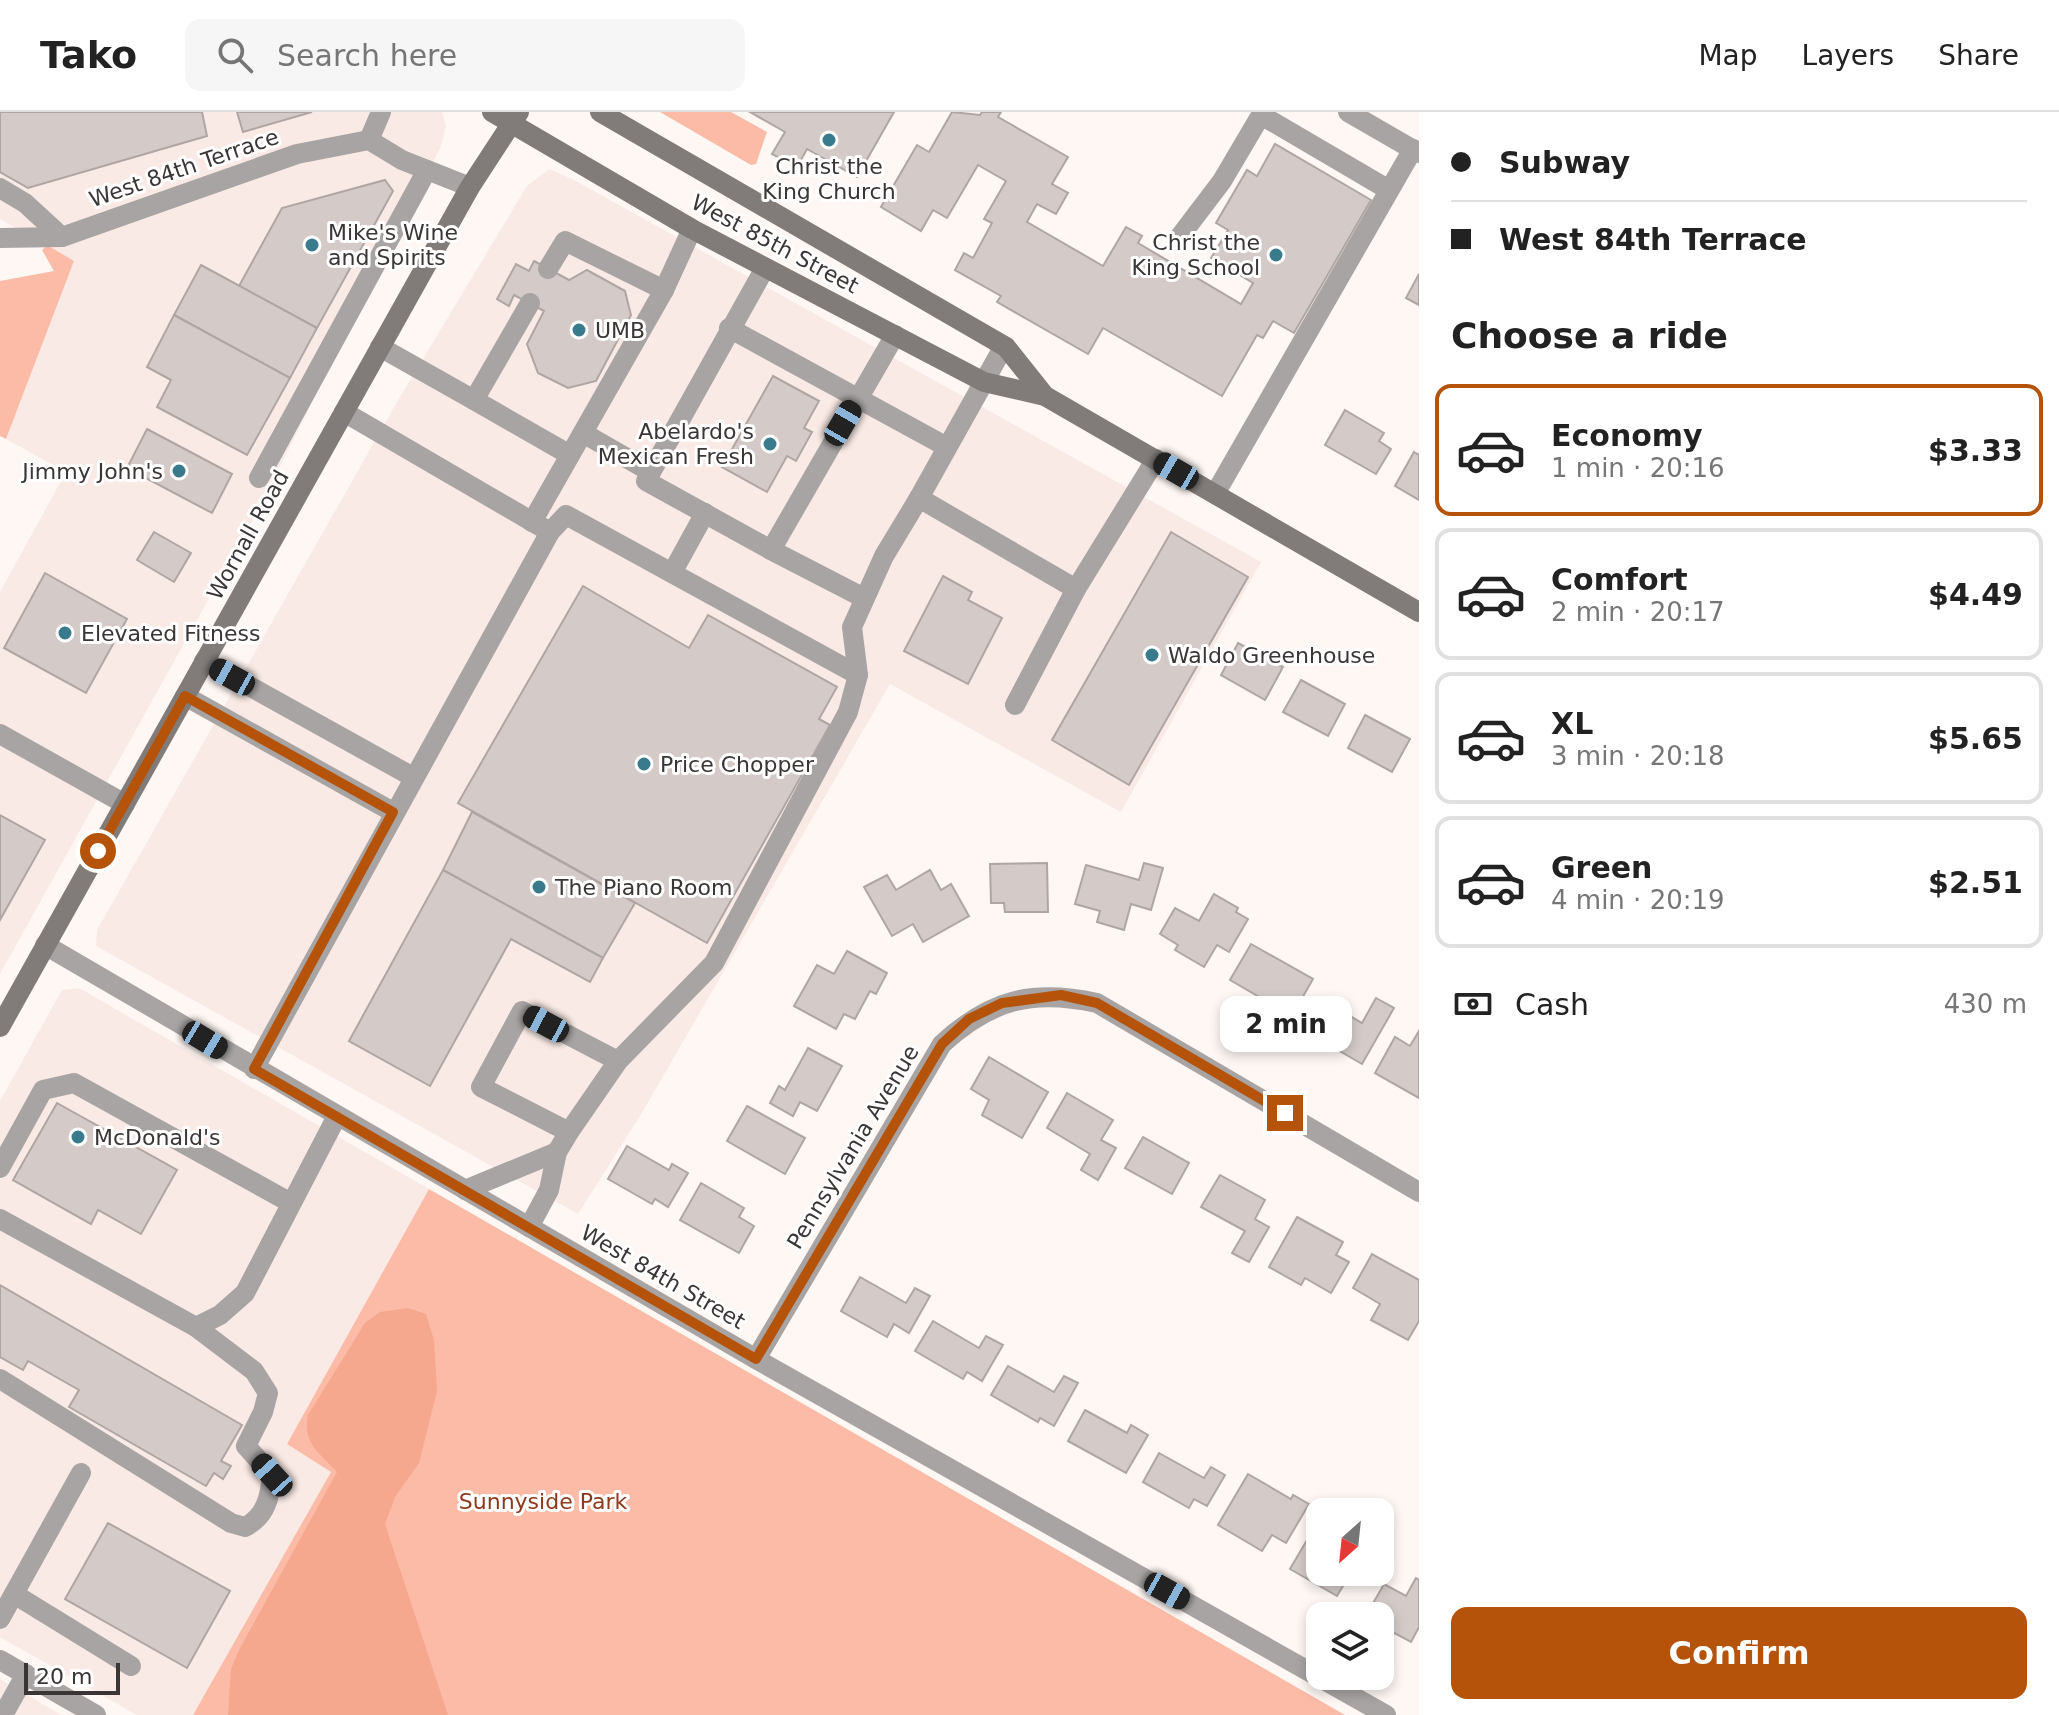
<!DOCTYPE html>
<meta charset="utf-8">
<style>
:root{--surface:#fff;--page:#f6f6f6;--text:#222;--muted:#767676;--line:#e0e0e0;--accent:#b45309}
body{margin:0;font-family:"DejaVu Sans",sans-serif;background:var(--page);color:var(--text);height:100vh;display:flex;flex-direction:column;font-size:30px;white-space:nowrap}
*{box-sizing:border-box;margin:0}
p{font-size:26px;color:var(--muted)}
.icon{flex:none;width:44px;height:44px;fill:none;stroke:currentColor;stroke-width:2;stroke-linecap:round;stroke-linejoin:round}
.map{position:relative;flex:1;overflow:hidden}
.side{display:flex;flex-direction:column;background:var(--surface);width:640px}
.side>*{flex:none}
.guide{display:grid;align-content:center;height:176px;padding:0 32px;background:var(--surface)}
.needle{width:52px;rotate:207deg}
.tools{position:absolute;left:1306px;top:1386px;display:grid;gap:16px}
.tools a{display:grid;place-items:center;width:88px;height:88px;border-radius:16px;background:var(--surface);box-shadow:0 4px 12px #0003;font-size:40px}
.scale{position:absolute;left:24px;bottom:20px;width:96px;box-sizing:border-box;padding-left:8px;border:4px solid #3a3635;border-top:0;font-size:22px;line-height:28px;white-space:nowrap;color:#3a3635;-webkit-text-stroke:6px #fff;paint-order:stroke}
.end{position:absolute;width:36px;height:36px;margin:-18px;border:10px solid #b45309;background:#fff;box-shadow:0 0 0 4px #fff}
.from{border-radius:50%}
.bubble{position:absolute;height:56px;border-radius:16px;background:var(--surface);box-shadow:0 4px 12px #0003;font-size:26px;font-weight:700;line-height:56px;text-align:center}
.car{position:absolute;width:24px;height:48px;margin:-24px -12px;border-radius:10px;box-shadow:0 0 6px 2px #0007;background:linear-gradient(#222 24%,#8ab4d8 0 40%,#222 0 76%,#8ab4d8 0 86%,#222 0)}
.guide b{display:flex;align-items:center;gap:28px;height:76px;font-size:30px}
.guide b+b{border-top:2px solid var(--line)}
.guide i{width:20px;height:20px;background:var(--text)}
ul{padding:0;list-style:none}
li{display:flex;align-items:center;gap:24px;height:132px;margin:0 16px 12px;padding:0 16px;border:4px solid var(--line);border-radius:16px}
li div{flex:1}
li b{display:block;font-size:30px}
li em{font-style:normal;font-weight:700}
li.active{border-color:var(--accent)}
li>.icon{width:72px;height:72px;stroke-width:1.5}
h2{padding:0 32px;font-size:36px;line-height:96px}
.pay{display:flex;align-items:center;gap:20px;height:88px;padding:0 32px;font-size:30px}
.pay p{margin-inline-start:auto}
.action{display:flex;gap:16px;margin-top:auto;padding:16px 32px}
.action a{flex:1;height:92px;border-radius:16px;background:var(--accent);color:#fff;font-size:32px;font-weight:700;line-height:92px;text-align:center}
header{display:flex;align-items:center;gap:48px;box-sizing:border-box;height:112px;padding:0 40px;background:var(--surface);border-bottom:2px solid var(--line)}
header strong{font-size:38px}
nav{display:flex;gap:44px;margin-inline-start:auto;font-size:28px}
.search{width:560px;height:72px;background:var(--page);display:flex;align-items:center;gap:20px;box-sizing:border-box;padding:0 28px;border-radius:16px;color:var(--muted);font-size:30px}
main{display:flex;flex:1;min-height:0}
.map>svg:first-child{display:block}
.built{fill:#f9eae5}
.green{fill:#fcbba7}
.forest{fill:#f5a88e}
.building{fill:#d4cbc8;stroke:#afa6a3;stroke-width:2}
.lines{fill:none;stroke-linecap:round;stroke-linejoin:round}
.lane{stroke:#a8a4a3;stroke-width:20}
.street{stroke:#a8a4a3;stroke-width:20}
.secondary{stroke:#817c7a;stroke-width:20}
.route{stroke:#b45309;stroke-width:10}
.poi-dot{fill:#397b8d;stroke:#fff;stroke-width:3}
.labels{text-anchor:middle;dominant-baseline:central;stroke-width:6;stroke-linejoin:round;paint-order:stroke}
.poi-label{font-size:22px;fill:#3a3635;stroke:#fff;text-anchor:start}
.street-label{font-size:22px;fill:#3a3635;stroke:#fff}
.park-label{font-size:22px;fill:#8e391b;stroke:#fff}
</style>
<header>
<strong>Tako</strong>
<div class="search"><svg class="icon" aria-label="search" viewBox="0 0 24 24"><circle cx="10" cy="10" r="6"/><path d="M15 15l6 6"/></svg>Search here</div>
<nav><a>Map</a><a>Layers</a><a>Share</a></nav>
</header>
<main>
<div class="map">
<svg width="1419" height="1603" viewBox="0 0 1419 1603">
<rect width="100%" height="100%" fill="#fef7f4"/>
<g class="built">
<polygon points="0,0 442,0 446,14 441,34 255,404 0,862 0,480 66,360 6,327 74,149 0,107"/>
<polygon points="549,57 574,68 1261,450 1121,700 890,572 640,1004 578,1102 96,834 97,818 397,290 527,74"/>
<polygon points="79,876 429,1077 287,1332 332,1360 193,1603 137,1603 0,1525 0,989 62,878"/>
<polygon points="0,1567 61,1603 0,1603"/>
</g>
<g class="green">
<polygon points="660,0 731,0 767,20 756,52 751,53"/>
<polygon points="47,133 74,149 6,327 0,324 0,169 54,159 42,138"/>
<polygon points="429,1077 1345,1603 193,1603 331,1360 287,1332"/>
</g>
<path class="forest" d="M408,1196l18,6 8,26 3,51 -18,72 -24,34 -10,27 63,191h-220l3,-46 8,-19 98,-178c-17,-19 -35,-29 -29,-57l57,-92 15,-11z"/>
<g class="building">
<polygon points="0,0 202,0 207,24 28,76 0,60"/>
<polygon points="237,0 312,0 243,20"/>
<polygon points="750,0 894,0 857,65 807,37 797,55 772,42 785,20"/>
<polygon points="952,0 980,3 982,0 1001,0 998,5 1068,45 1052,72 1068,81 1056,102 1037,92 1027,110 1103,154 1126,115 1142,124 1138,131 1241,192 1253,171 1211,146 1228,118 1216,111 1247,58 1257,64 1275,32 1371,88 1294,221 1273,209 1263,226 1257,223 1222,284 1103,216 1088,242 997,190 1001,184 955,158 964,141 973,146 992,111 984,107 1006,69 978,53 947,106 933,98 921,119 881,95 917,33 929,40"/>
<polygon points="385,68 393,79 317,216 239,174 282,96"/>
<polygon points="534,149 569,168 587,158 625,179 631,203 596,269 568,276 538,261 527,232 544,199 514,183 509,194 497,187 516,152 529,159"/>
<polygon points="201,153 317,216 290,266 174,203"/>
<polygon points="1419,162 1419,193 1406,186"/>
<polygon points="174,203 290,266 247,343 157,295 171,268 147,255"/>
<polygon points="773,264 819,289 804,316 812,320 796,349 787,344 767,380 722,355"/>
<polygon points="1345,298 1384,321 1379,329 1391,337 1376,362 1325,333"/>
<polygon points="147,317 232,362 212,401 127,356"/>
<polygon points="1414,340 1419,343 1419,388 1395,374"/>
<polygon points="154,420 191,441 174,470 137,448"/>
<polygon points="1171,420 1248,465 1129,673 1052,628"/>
<polygon points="45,461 127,507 86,581 4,536"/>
<polygon points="943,464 972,480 968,488 1002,506 968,572 904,539"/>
<polygon points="583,474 689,536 708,503 837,575 819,607 830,613 707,831 458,691"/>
<polygon points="1238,531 1283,555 1265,588 1221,563"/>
<polygon points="1301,568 1345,592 1328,624 1283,600"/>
<polygon points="1365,603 1410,627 1392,660 1348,636"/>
<polygon points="472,700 635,791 603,846 443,758"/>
<polygon points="0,703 45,728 0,808"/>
<polygon points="1047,751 1048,800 1005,800 1004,791 991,791 990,752"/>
<polygon points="1144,751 1163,756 1151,798 1131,792 1124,818 1097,810 1100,799 1075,792 1086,753 1139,768"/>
<polygon points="443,758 603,846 590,870 511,827 430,974 349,929"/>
<polygon points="930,758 941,778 951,772 969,804 923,830 913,812 892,824 864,775 887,763 896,778"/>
<polygon points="1214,782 1238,796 1236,800 1248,807 1229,840 1217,833 1204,855 1175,838 1178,833 1160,822 1175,796 1199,809"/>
<polygon points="1251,832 1313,867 1292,904 1230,868"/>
<polygon points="847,839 887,861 876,882 870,879 855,907 844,902 836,917 794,894 817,853 834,862"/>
<polygon points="1376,886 1394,896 1362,952 1303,918 1321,887 1362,911"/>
<polygon points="1419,919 1419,986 1375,961 1395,925 1410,934"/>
<polygon points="808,936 842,954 817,999 800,990 793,1004 770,991 779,974 785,978"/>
<polygon points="989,945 1048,980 1022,1026 982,1003 989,988 971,977"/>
<polygon points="1067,981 1113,1008 1101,1028 1116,1036 1098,1068 1081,1058 1090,1042 1047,1016"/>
<polygon points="57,991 177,1058 141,1122 98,1098 91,1112 13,1068"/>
<polygon points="747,994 805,1026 785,1062 727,1029"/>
<polygon points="1143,1025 1189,1051 1172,1082 1125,1056"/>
<polygon points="627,1034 669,1058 672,1052 688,1061 668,1095 655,1087 652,1092 608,1067"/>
<polygon points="1220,1063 1265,1088 1255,1107 1269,1115 1249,1150 1232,1141 1245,1119 1201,1095"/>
<polygon points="701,1071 744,1096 739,1105 754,1114 739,1141 680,1108"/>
<polygon points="1297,1105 1343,1130 1336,1143 1349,1150 1331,1181 1305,1166 1301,1173 1269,1155"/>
<polygon points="1372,1142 1419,1168 1419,1209 1408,1228 1371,1208 1380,1192 1353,1176"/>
<polygon points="860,1165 906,1191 915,1176 930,1184 909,1221 894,1212 887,1225 841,1199"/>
<polygon points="0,1173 242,1313 221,1349 231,1354 223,1367 214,1361 206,1374 69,1295 79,1278 28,1249 23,1258 0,1245"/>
<polygon points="933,1209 979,1236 986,1224 1003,1233 982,1269 967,1260 963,1267 915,1239"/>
<polygon points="1008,1254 1054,1280 1064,1264 1078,1271 1054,1314 1040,1306 1038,1310 991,1283"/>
<polygon points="1085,1298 1127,1321 1131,1313 1148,1323 1126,1361 1068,1329"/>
<polygon points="1159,1341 1204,1366 1211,1355 1225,1363 1207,1394 1194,1387 1189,1396 1143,1370"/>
<polygon points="1248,1362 1291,1387 1293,1383 1309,1392 1286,1431 1272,1423 1262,1439 1218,1413"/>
<polygon points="1320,1406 1320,1460 1369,1460 1362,1472 1349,1464 1337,1484 1290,1457"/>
<polygon points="108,1411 230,1479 187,1556 65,1487"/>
<polygon points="1416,1466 1419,1468 1419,1515 1411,1530 1385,1516 1388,1511 1380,1504 1368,1500 1384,1472 1406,1484"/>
</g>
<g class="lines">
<g class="lane">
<polyline points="1262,0 1261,3 1389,78"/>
<polyline points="369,28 381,0"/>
<polyline points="0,76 25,91 62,125"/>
<polyline points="1178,127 1222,69 1261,3"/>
<polyline points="765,156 646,369 771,438 895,223"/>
<polyline points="548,157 565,129 664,178"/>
<polyline points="530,191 474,288 570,343"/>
<polyline points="729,216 947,335"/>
<polyline points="1004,234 919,386 1076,477 1156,347"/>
<polyline points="380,235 474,288"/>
<polyline points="583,321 651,360"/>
<polyline points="259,366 427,58"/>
<polyline points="1215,382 1413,37"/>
<polyline points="532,410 664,178 692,117"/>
<polyline points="550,420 566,403 858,563"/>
<polyline points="771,438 864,486"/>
<polyline points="672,461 705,401"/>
<polyline points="204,549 413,665"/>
<polyline points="185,584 393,700"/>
<polyline points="1015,593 1076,477"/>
<polyline points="0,622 125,692"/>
<polyline points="254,957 550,420 344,300"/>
<polyline points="569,1020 481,975 522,899 618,949"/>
<polyline points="0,1056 43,978 74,971 291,1091"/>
<polyline points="465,1078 557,1040"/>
<polyline points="0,1107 196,1215 220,1203 245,1181 337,1004"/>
<polyline points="529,1115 549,1078 557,1040 569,1020 618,949 714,851 848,600 858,563 852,515 884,444 919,386"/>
<path d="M0,1267l231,144 14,4c21,-11 25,-30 27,-52l-26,-29 17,-34 5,-19 -14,-22 -58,-44"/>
<polyline points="14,1482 131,1554"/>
<polyline points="0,1507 81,1361"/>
<polyline points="3,1603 26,1562"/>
</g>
<g class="street">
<polyline points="1348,0 1419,41"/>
<polyline points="0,126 62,125 297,42 369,28 402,48 470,75"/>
<polyline points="45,833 756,1247 1386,1603"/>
<path d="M756,1247l186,-315c49,-45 91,-55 155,-41l322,189"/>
<polyline points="0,1548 96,1603"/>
</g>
<g class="secondary">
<polyline points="492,0 692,117 984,270 1045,284 1419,500"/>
<polyline points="600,0 1006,235 1045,284"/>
<polyline points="0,915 470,75 519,0"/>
</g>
</g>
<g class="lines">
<polyline class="route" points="98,739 185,584 393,700 254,957 756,1247 942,932 969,907 1002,891 1061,883 1097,891 1285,1001"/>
</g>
<g class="poi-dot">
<circle cx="829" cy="28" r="8"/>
<circle cx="312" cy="133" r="8"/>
<circle cx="1276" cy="143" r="8"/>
<circle cx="579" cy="218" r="8"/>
<circle cx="770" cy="332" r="8"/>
<circle cx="179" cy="359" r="8"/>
<circle cx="65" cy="521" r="8"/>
<circle cx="1152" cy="543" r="8"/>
<circle cx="644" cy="652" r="8"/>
<circle cx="539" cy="775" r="8"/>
<circle cx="78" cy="1025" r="8"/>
</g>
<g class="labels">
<g class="poi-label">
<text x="829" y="54" text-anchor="middle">Christ the<tspan x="829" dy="25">King Church</tspan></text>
<text x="328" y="120">Mike's Wine<tspan x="328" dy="25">and Spirits</tspan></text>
<text x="1260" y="130" text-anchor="end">Christ the<tspan x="1260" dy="25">King School</tspan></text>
<text x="595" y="218">UMB</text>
<text x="754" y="319" text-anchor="end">Abelardo's<tspan x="754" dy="25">Mexican Fresh</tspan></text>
<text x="163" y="359" text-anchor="end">Jimmy John's</text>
<text x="81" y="521">Elevated Fitness</text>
<text x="1168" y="543">Waldo Greenhouse</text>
<text x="660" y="652">Price Chopper</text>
<text x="555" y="775">The Piano Room</text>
<text x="94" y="1025">McDonald's</text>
</g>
<g class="street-label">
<text transform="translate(184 56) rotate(-19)">West 84th Terrace</text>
<text transform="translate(775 132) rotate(28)">West 85th Street</text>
<text transform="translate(248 423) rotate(-61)">Wornall Road</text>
<text transform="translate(853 1035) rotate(-59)">Pennsylvania Avenue</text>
<text transform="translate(663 1165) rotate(30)">West 84th Street</text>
</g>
<g class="park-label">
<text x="543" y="1389">Sunnyside Park</text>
</g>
</g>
</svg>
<div class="tools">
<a><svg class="needle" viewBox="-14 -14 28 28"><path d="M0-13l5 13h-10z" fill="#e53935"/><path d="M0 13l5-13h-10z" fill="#767676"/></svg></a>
<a><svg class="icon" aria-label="layers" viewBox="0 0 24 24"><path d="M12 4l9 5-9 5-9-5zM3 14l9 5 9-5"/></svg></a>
</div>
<div class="scale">20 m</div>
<i class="end from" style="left:98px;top:739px"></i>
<i class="end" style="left:1285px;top:1001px"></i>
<div class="bubble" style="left:1220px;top:884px;width:132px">2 min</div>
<i class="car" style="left:843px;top:311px;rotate:30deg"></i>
<i class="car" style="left:1176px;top:359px;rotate:300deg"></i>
<i class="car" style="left:232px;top:565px;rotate:299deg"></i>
<i class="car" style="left:546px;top:912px;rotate:298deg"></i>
<i class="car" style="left:205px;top:928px;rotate:121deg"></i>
<i class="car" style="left:272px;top:1363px;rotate:318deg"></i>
<i class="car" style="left:1167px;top:1479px;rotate:119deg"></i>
</div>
<section class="side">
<div class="guide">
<b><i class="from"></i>Subway</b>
<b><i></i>West 84th Terrace</b>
</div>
<h2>Choose a ride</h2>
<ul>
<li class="active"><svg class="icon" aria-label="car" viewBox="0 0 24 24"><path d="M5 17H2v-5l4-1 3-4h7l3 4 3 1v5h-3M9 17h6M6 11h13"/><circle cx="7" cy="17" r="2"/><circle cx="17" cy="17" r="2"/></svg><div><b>Economy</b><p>1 min · 20:16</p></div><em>$3.33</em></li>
<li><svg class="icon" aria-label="car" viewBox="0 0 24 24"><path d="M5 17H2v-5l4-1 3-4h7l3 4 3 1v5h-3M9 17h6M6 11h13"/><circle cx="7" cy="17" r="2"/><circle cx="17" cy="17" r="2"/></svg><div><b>Comfort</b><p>2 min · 20:17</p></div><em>$4.49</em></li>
<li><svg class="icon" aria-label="car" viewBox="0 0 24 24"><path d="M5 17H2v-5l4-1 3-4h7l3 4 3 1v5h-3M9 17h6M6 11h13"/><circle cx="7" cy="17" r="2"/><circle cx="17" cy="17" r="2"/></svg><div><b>XL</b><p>3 min · 20:18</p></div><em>$5.65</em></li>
<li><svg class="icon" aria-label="car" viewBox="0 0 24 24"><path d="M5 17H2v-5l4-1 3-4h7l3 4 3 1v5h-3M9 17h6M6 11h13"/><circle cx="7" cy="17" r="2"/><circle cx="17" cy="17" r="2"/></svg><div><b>Green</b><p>4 min · 20:19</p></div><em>$2.51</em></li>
</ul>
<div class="pay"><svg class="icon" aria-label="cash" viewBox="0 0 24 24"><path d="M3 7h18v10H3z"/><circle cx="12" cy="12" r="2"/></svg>Cash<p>430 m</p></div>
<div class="action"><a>Confirm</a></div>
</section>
</main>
